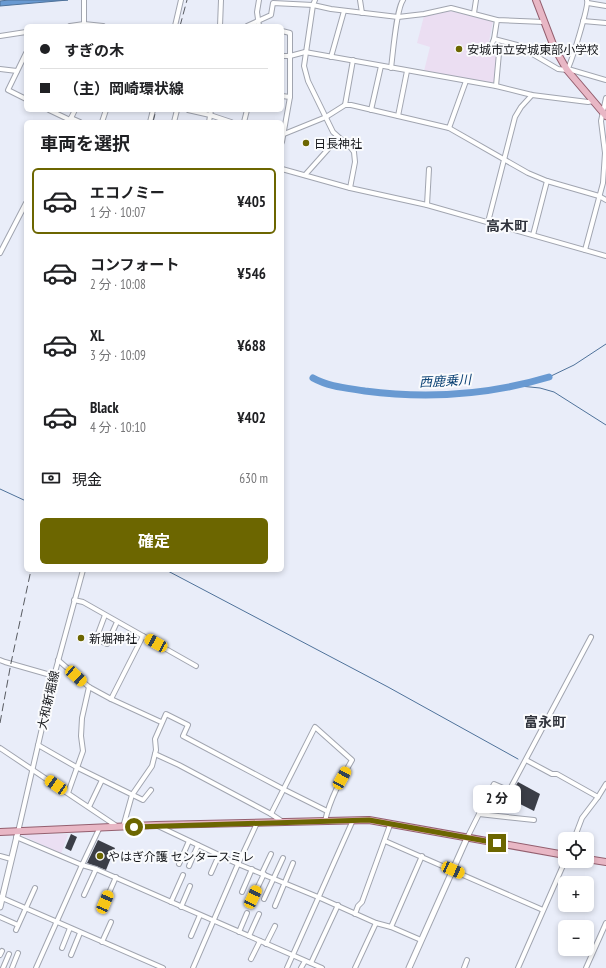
<!DOCTYPE html>
<html lang="ja">
<meta charset="utf-8">
<style>
:root{--surface:#fff;--page:#f6f6f6;--text:#202124;--muted:#757577;--line:#e0e0e0;--accent:#6c6600}
body{margin:0;font-family:"PT Sans Narrow","Noto Sans JP",sans-serif;background:var(--page);color:var(--text);height:100vh;display:flex;flex-direction:column;font-size:15px;white-space:nowrap}
*{box-sizing:border-box;margin:0}
p{font-size:13px;color:var(--muted)}
.icon{flex:none;width:22px;height:22px;fill:none;stroke:currentColor;stroke-width:2;stroke-linecap:round;stroke-linejoin:round}
.map{position:relative;flex:1;overflow:hidden}
.sheet{position:absolute;left:24px;top:120px;width:260px;height:452px;display:flex;flex-direction:column;background:var(--surface);border-radius:6px;box-shadow:0 2px 6px #0003}
.sheet>*{flex:none}
.hud{position:absolute;left:24px;top:24px;width:260px;height:88px;border-radius:6px;box-shadow:0 2px 6px #0003;display:grid;align-content:center;height:88px;padding:0 16px;background:var(--surface)}
.controls{position:absolute;left:558px;top:832px;display:grid;gap:8px}
.controls a{display:grid;place-items:center;width:36px;height:36px;border-radius:6px;background:var(--surface);box-shadow:0 2px 6px #0003;font-size:20px}
.end{position:absolute;width:18px;height:18px;margin:-9px;border:5px solid #6c6600;background:#fff;box-shadow:0 0 0 2px #fff}
.from{border-radius:50%}
.bubble{position:absolute;height:28px;border-radius:6px;background:var(--surface);box-shadow:0 2px 6px #0003;font-size:13px;font-weight:700;line-height:28px;text-align:center}
.car{position:absolute;width:12px;height:24px;margin:-12px -6px;border-radius:5px;box-shadow:0 0 3px 1px #0007;background:linear-gradient(#f5c518 24%,#345 0 40%,#f5c518 0 76%,#345 0 86%,#f5c518 0)}
.hud b{display:flex;align-items:center;gap:14px;height:38px;font-size:15px}
.hud b+b{border-top:1px solid var(--line)}
.hud i{width:10px;height:10px;background:var(--text)}
ul{padding:0;list-style:none}
li{display:flex;align-items:center;gap:12px;height:66px;margin:0 8px 6px;padding:0 8px;border:2px solid transparent;border-radius:6px}
li div{flex:1}
li b{display:block;font-size:15px}
li em{font-style:normal;font-weight:700}
li.on{border-color:var(--accent)}
li>.icon{width:36px;height:36px;stroke-width:1.5}
h2{padding:0 16px;font-size:18px;line-height:48px}
.pay{display:flex;align-items:center;gap:10px;height:44px;padding:0 16px;font-size:15px}
.pay p{margin-inline-start:auto}
.primary-button{display:flex;gap:8px;margin-top:auto;padding:8px 16px}
.primary-button a{flex:1;height:46px;border-radius:6px;background:var(--accent);color:#fff;font-size:16px;font-weight:700;line-height:46px;text-align:center}
.map>svg:first-child{display:block}
.commercial{fill:#ebdff3}
.education{fill:#ebdef2}
.water{fill:#699ad2;stroke:#4f729a}
.lines{fill:none;stroke-linecap:round;stroke-linejoin:round}
.stream{stroke:#4f729a;stroke-width:1}
.river{stroke:#699ad2;stroke-width:7}
.building{fill:#3b3e47}
.minor-casing{stroke:#a1a5b0;stroke-width:6}
.tertiary-casing{stroke:#a1a5b0;stroke-width:7}
.primary-casing{stroke:#945f6f;stroke-width:8}
.minor{stroke:#fff;stroke-width:4}
.tertiary{stroke:#fff;stroke-width:5}
.primary{stroke:#e8b7c5;stroke-width:6}
.rail{stroke:#575a60;stroke-width:1;stroke-dasharray:8 4;stroke-linecap:butt}
.route{stroke:#6c6600;stroke-width:5}
.poi-dot{fill:#6c6600;stroke:#fafbfd;stroke-width:1.5}
.labels{text-anchor:middle;dominant-baseline:central;stroke-width:4;stroke-linejoin:round;paint-order:stroke}
.poi-label{font-size:12px;fill:#131519;stroke:#fafbfd;text-anchor:start}
.street-label{font-size:12px;fill:#131519;stroke:#fafbfd}
.water-label{font-size:13px;font-style:italic;fill:#094073;stroke:#fafbfd}
.quarter-label{font-size:14px;font-weight:bold;fill:#31343d;stroke:#fafbfd}
</style>
<div class="map">
<svg width="606" height="968" viewBox="0 0 606 968">
<rect width="100%" height="100%" fill="#e9edf9"/>
<polygon class="commercial" points="68,834 61,854 22,835"/>
<polygon class="education" points="450,11 493,21 487,52 498,53 495,82 493,83 424,71 430,47 417,43 424,16"/>
<polygon class="water" points="9,0 68,0 0,6 0,1"/>
<g class="lines">
<g class="stream">
<polyline points="549,377 574,365 606,344"/>
<polyline points="520,386 540,388 554,392 606,425"/>
<polyline points="0,489 26,501"/>
<polyline points="166,570 388,687 518,759"/>
</g>
<path class="river" d="M313,378c16,9 34,10 52,13 62,8 124,4 184,-14"/>
</g>
<g class="building">
<polygon points="518,782 540,794 534,811 508,798"/>
<polygon points="490,801 506,807 505,813 484,811"/>
<polygon points="71,834 77,837 71,851 65,848"/>
<polygon points="98,840 115,848 106,870 87,863"/>
</g>
<g class="lines">
<defs>
<g id="minor">
<polyline points="259,0 257,12 259,26 260,26"/>
<polyline points="315,0 313,5 304,66 308,81 333,132 351,148 354,152 355,162 350,188"/>
<polyline points="360,0 362,13"/>
<polyline points="588,3 606,6"/>
<polyline points="474,13 476,0"/>
<polyline points="583,21 606,23"/>
<polyline points="70,26 84,24 103,26"/>
<polyline points="84,26 84,0"/>
<polyline points="175,26 181,0"/>
<polyline points="220,26 221,0"/>
<polyline points="247,26 271,15 273,3 313,5 331,9 398,17 424,14 451,8 497,20 544,22"/>
<polyline points="282,31 290,33 290,97 282,142"/>
<polyline points="0,36 26,32"/>
<path d="M494,39l23,6 41,24 9,1c4,-6 22,-64 20,-70"/>
<polyline points="26,53 8,90 26,99"/>
<polyline points="282,56 290,56 305,52 496,86 532,95 588,102 593,101"/>
<polyline points="331,57 344,11"/>
<path d="M391,68c2,-14 5,-58 12,-68"/>
<polyline points="0,69 17,71"/>
<polyline points="568,69 606,80"/>
<polyline points="496,86 499,53 489,51 494,39 497,20"/>
<polyline points="282,96 290,97"/>
<polyline points="345,105 353,60"/>
<polyline points="49,110 70,120"/>
<polyline points="188,110 210,115 231,122"/>
<polyline points="371,110 381,66"/>
<polyline points="398,116 407,71"/>
<polyline points="71,118 80,122"/>
<polyline points="69,122 75,110"/>
<polyline points="102,122 106,110"/>
<polyline points="150,122 153,110"/>
<polyline points="174,122 177,110"/>
<polyline points="209,122 211,110"/>
<polyline points="244,122 247,110"/>
<polyline points="449,128 466,81"/>
<polyline points="284,134 326,117 345,105 351,105 449,128 528,173 547,181 599,196 606,200"/>
<polyline points="282,169 350,188 427,205 606,256"/>
<polyline points="305,175 338,138"/>
<polyline points="427,205 429,169"/>
<polyline points="488,222 515,117 521,107 532,95"/>
<polyline points="533,235 547,181"/>
<polyline points="585,250 603,183 605,153 601,121 606,98"/>
<polyline points="0,253 26,203"/>
<polyline points="74,600 83,602 196,666"/>
<polyline points="105,615 96,639 107,644 117,622"/>
<polyline points="0,660 5,662 54,676"/>
<polyline points="58,660 89,687 111,699 161,722"/>
<polyline points="111,699 143,636"/>
<polyline points="38,745 78,768 143,800 151,790"/>
<polyline points="0,748 118,827"/>
<polyline points="155,754 179,765 271,814 283,822"/>
<polyline points="526,760 552,774 557,774 598,797"/>
<polyline points="68,793 83,751 81,736 82,718 89,687"/>
<polyline points="89,807 102,780"/>
<path d="M271,814l44,-87 37,33c-11,19 -22,39 -27,61"/>
<polyline points="479,814 534,820"/>
<polyline points="158,826 238,864 318,897 376,923 391,927 421,940"/>
<polyline points="123,827 132,795 152,766 156,750 155,739 166,714 188,725 183,736 283,789 327,811"/>
<polyline points="18,832 54,676 83,570"/>
<polyline points="16,837 82,865 99,829"/>
<polyline points="467,838 494,784 508,790 510,789 591,637"/>
<polyline points="574,839 582,818 598,797 606,784"/>
<polyline points="385,841 543,910"/>
<polyline points="0,856 11,859"/>
<polyline points="179,864 189,841"/>
<polyline points="189,866 198,845"/>
<polyline points="211,873 219,855"/>
<polyline points="262,873 271,854"/>
<polyline points="242,892 252,869"/>
<polyline points="84,895 96,869"/>
<polyline points="0,897 163,968"/>
<polyline points="253,897 264,874"/>
<polyline points="264,899 283,858"/>
<polyline points="105,902 116,877"/>
<polyline points="171,902 183,875"/>
<polyline points="275,906 293,863"/>
<polyline points="181,907 190,886"/>
<polyline points="355,914 358,906 362,902 390,825"/>
<polyline points="0,917 18,925"/>
<polyline points="391,927 422,856"/>
<polyline points="16,930 35,888"/>
<polyline points="239,932 247,913"/>
<polyline points="191,936 200,915"/>
<polyline points="249,936 259,914"/>
<polyline points="102,942 111,922"/>
<polyline points="266,944 275,926"/>
<polyline points="62,948 70,928"/>
<polyline points="0,955 2,951"/>
<polyline points="71,955 80,933"/>
<polyline points="251,959 260,941"/>
<polyline points="311,963 338,905"/>
<polyline points="3,968 9,954"/>
<polyline points="12,968 18,953"/>
<polyline points="36,968 82,865 96,869 322,968"/>
<polyline points="193,968 238,864 257,823"/>
<polyline points="287,968 353,820"/>
<polyline points="301,968 305,961"/>
<polyline points="355,968 376,923"/>
<polyline points="464,968 467,960"/>
<polyline points="518,968 565,861"/>
<polyline points="586,968 606,923"/>
</g>
<g id="tertiary">
<polyline points="0,907 18,832"/>
<polyline points="409,968 467,838"/>
</g>
<g id="primary">
<polyline points="536,0 554,47 567,70 606,116"/>
<polyline points="0,832 156,825 369,820 565,855"/>
<polyline points="587,859 606,862"/>
</g>
</defs>
<use href="#minor" class="minor-casing"/>
<use href="#tertiary" class="tertiary-casing"/>
<use href="#primary" class="primary-casing"/>
<use href="#minor" class="minor"/>
<use href="#tertiary" class="tertiary"/>
<use href="#primary" class="primary"/>
<g class="rail">
<polyline points="180,26 187,0"/>
<polyline points="153,122 156,110"/>
<polyline points="0,723 11,663 31,570"/>
</g>
</g>
<g class="lines">
<polyline class="route" points="134,827 369,820 497,843"/>
</g>
<g class="poi-dot">
<circle cx="459" cy="49" r="4"/>
<circle cx="306" cy="143" r="4"/>
<circle cx="81" cy="638" r="4"/>
<circle cx="100" cy="856" r="4"/>
</g>
<g class="labels">
<g class="poi-label">
<text x="467" y="49">安城市立安城東部小学校</text>
<text x="314" y="143">日長神社</text>
<text x="89" y="638">新堀神社</text>
<text x="108" y="856">やはぎ介護 センタースミレ</text>
</g>
<g class="street-label">
<text transform="translate(48 700) rotate(-77)">大和新堀線</text>
</g>
<g class="water-label">
<text transform="translate(445 381) rotate(-3)">西鹿乗川</text>
</g>
<g class="quarter-label">
<text x="507" y="226">高木町</text>
<text x="545" y="722">富永町</text>
</g>
</g>
</svg>
<div class="controls">
<a><svg class="icon" aria-label="locate" viewBox="0 0 24 24"><circle cx="12" cy="12" r="6"/><path d="M12 2v4M12 18v4M2 12h4M18 12h4"/></svg></a>
<a>+</a>
<a>−</a>
</div>
<i class="end from" style="left:134px;top:827px"></i>
<i class="end" style="left:497px;top:843px"></i>
<div class="bubble" style="left:473px;top:785px;width:48px">2 分</div>
<i class="car" style="left:156px;top:643px;rotate:299deg"></i>
<i class="car" style="left:76px;top:676px;rotate:132deg"></i>
<i class="car" style="left:342px;top:778px;rotate:29deg"></i>
<i class="car" style="left:56px;top:785px;rotate:304deg"></i>
<i class="car" style="left:453px;top:870px;rotate:114deg"></i>
<i class="car" style="left:253px;top:897px;rotate:25deg"></i>
<i class="car" style="left:105px;top:902px;rotate:23deg"></i>
<div class="hud">
<b><i class="from"></i>すぎの木</b>
<b><i></i>（主）岡崎環状線</b>
</div>
<section class="sheet">
<h2>車両を選択</h2>
<ul>
<li class="on"><svg class="icon" aria-label="car" viewBox="0 0 24 24"><path d="M5 17H2v-5l4-1 3-4h7l3 4 3 1v5h-3M9 17h6M6 11h13"/><circle cx="7" cy="17" r="2"/><circle cx="17" cy="17" r="2"/></svg><div><b>エコノミー</b><p>1 分 · 10:07</p></div><em>¥405</em></li>
<li><svg class="icon" aria-label="car" viewBox="0 0 24 24"><path d="M5 17H2v-5l4-1 3-4h7l3 4 3 1v5h-3M9 17h6M6 11h13"/><circle cx="7" cy="17" r="2"/><circle cx="17" cy="17" r="2"/></svg><div><b>コンフォート</b><p>2 分 · 10:08</p></div><em>¥546</em></li>
<li><svg class="icon" aria-label="car" viewBox="0 0 24 24"><path d="M5 17H2v-5l4-1 3-4h7l3 4 3 1v5h-3M9 17h6M6 11h13"/><circle cx="7" cy="17" r="2"/><circle cx="17" cy="17" r="2"/></svg><div><b>XL</b><p>3 分 · 10:09</p></div><em>¥688</em></li>
<li><svg class="icon" aria-label="car" viewBox="0 0 24 24"><path d="M5 17H2v-5l4-1 3-4h7l3 4 3 1v5h-3M9 17h6M6 11h13"/><circle cx="7" cy="17" r="2"/><circle cx="17" cy="17" r="2"/></svg><div><b>Black</b><p>4 分 · 10:10</p></div><em>¥402</em></li>
</ul>
<div class="pay"><svg class="icon" aria-label="cash" viewBox="0 0 24 24"><path d="M3 7h18v10H3z"/><circle cx="12" cy="12" r="2"/></svg>現金<p>630 m</p></div>
<div class="primary-button"><a>確定</a></div>
</section>
</div>
